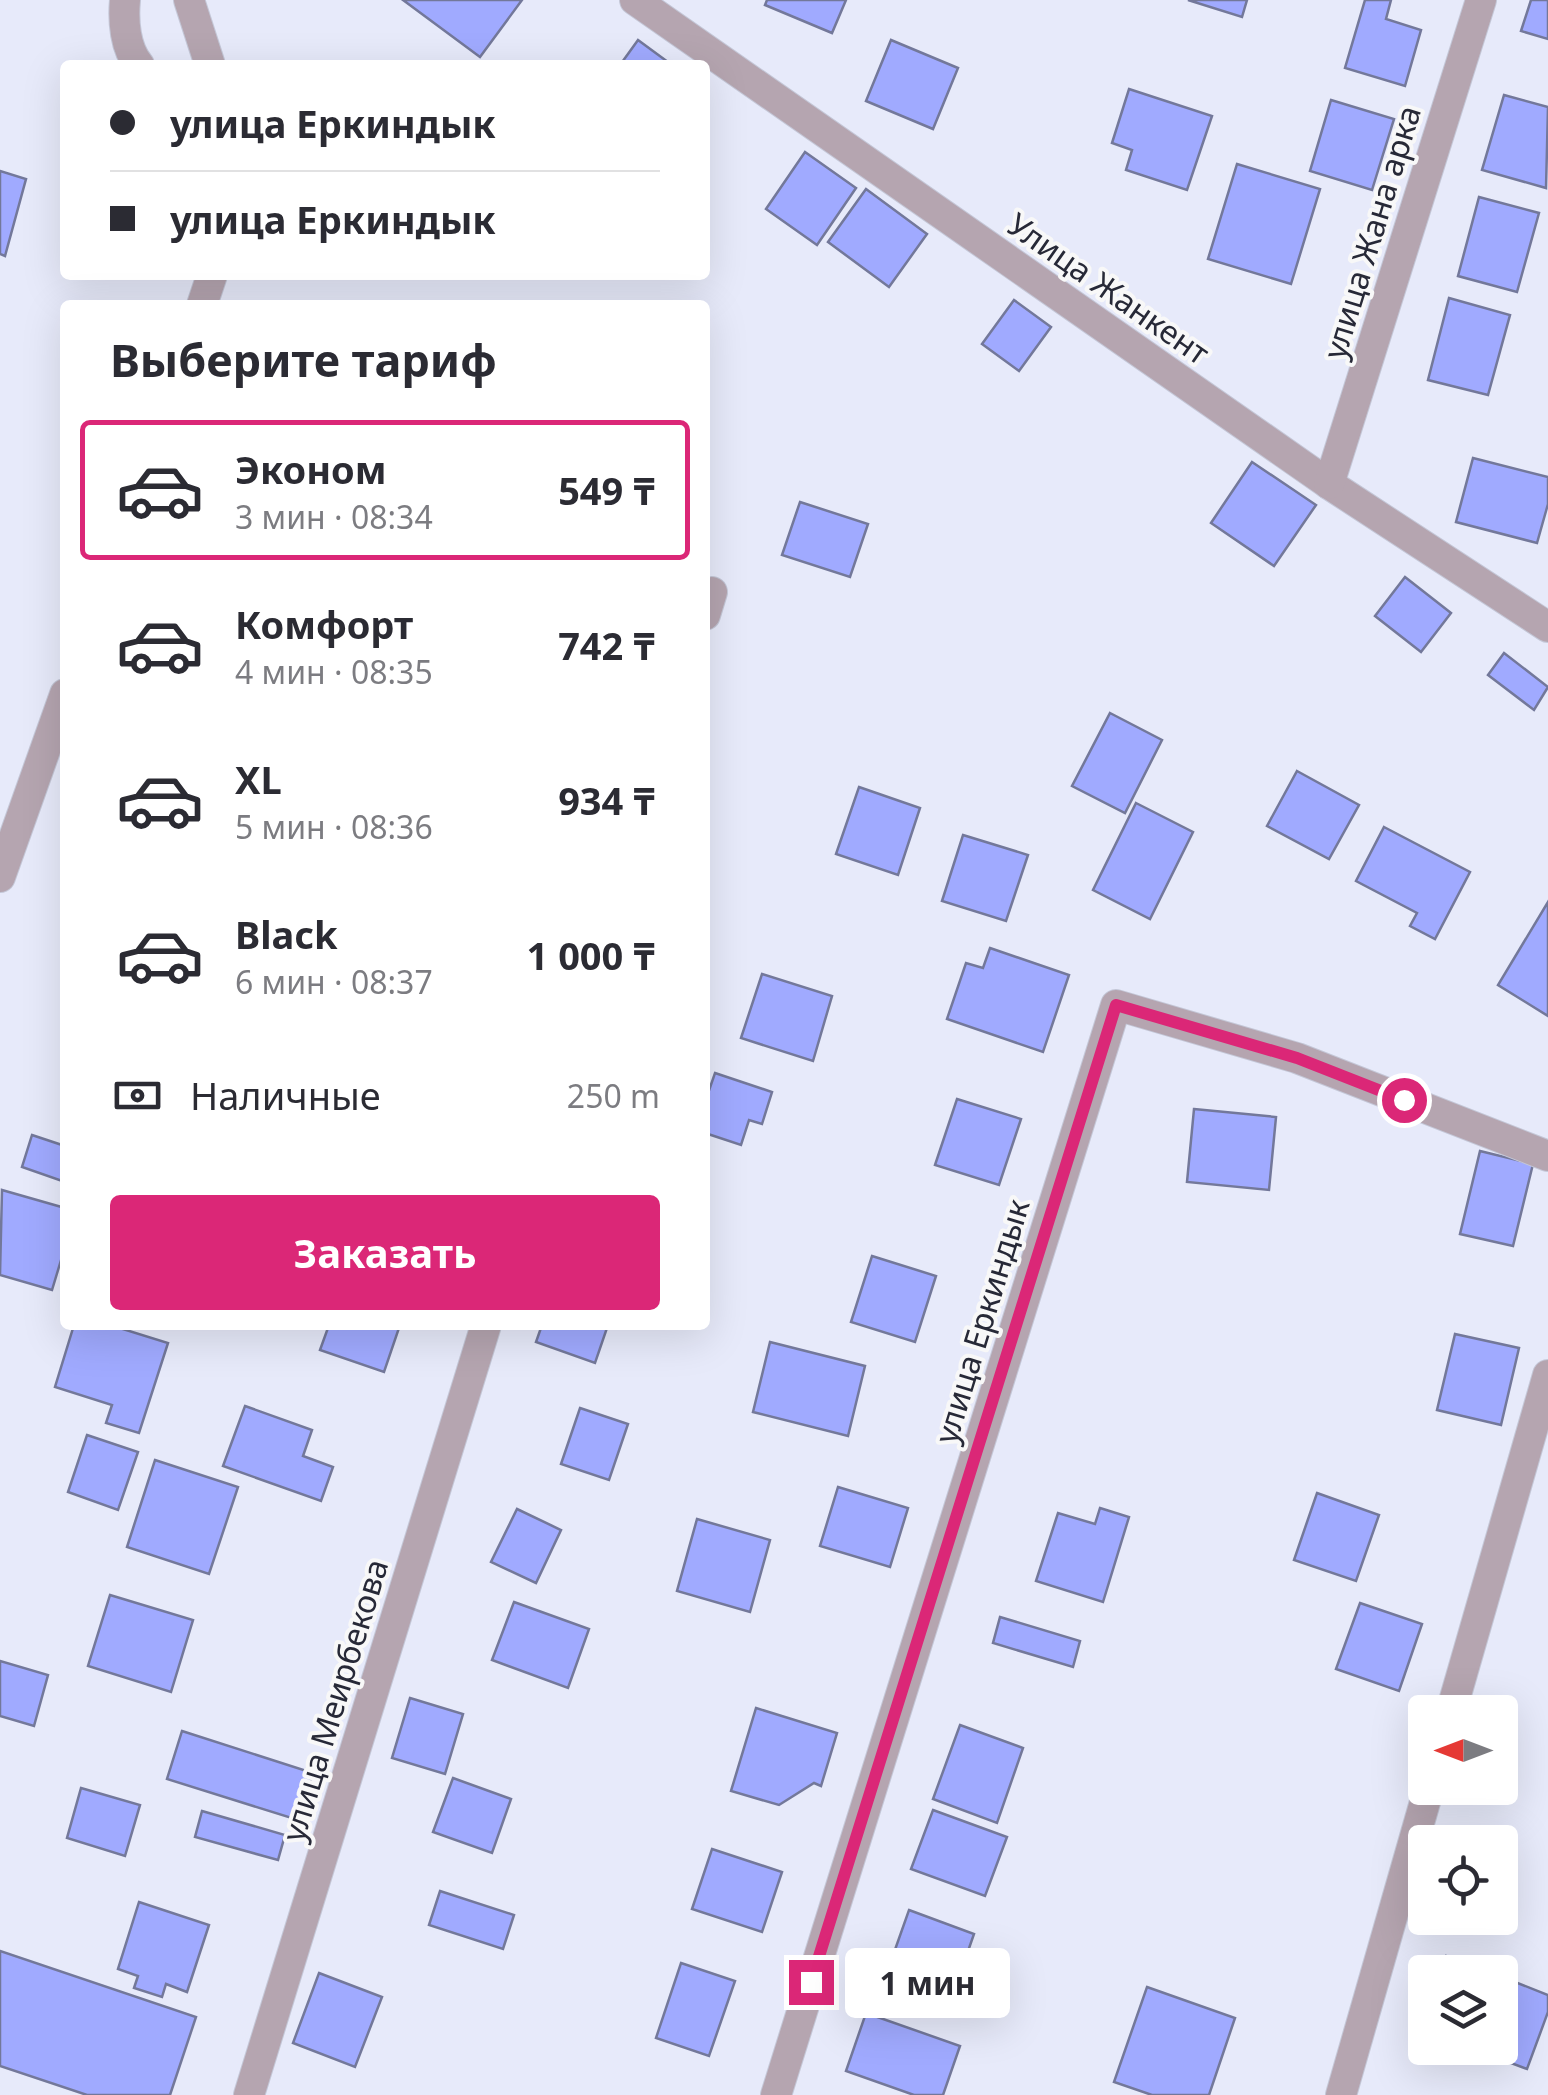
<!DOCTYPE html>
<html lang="ru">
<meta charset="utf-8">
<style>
:root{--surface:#fff;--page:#f2f2f3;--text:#2b2b33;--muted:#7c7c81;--line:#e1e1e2;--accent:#db2777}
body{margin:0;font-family:"Noto Sans",sans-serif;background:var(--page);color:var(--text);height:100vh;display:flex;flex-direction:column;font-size:38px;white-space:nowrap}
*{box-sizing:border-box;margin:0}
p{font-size:32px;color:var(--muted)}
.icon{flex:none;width:55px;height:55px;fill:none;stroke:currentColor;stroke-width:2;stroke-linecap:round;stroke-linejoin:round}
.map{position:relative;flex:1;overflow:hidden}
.panel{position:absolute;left:60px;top:300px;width:650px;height:1030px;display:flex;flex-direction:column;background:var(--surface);border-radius:10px;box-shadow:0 10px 40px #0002}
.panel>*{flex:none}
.guide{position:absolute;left:60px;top:60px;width:650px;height:220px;border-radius:10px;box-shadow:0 10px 40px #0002;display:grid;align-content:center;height:220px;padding:0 50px;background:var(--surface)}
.needle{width:65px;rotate:270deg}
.tools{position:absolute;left:1408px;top:1695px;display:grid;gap:20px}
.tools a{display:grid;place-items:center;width:110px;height:110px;border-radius:10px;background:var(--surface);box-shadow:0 10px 40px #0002;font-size:50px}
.end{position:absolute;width:45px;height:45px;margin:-22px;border:12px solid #db2777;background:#fff;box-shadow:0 0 0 5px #fff}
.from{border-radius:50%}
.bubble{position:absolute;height:70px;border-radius:10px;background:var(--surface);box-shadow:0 10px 40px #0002;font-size:32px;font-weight:700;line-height:70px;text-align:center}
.guide b{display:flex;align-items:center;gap:35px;height:95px;font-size:38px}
.guide b+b{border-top:2px solid var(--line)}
.guide i{width:25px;height:25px;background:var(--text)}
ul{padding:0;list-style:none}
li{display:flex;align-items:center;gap:30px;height:140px;margin:0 20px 15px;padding:0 30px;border:5px solid transparent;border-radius:10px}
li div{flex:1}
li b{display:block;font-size:38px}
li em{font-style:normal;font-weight:700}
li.current{border-color:var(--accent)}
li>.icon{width:90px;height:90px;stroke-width:1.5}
h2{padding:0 50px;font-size:45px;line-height:120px}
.pay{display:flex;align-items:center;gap:25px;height:110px;padding:0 50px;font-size:38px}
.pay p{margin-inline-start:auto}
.cta{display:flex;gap:20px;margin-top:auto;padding:20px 50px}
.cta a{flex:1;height:115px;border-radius:10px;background:var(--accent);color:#fff;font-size:40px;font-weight:700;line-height:115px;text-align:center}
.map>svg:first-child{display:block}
.building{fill:#a0aaff;stroke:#73789a;stroke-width:2.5}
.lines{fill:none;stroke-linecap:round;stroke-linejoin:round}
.minor-casing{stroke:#c4c7d7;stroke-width:32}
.minor{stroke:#b5a5b0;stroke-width:30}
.route{stroke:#db2777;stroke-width:12}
.labels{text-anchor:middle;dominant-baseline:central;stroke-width:8;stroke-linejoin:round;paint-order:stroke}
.street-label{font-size:32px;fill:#272937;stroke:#f8f8f8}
</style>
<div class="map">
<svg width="1548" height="2095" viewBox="0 0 1548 2095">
<rect width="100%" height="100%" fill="#e7eafa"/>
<g class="building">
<polygon points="403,0 522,0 480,57"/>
<polygon points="767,0 846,0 832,33 765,5"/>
<polygon points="1188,0 1247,0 1242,17"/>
<polygon points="1365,0 1391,0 1386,19 1421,30 1405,86 1345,68"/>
<polygon points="1531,0 1548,0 1548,39 1521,31"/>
<polygon points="638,40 672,65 620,65"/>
<polygon points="891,40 958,68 933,129 866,101"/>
<polygon points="1129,89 1212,116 1187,190 1126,170 1132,150 1112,143"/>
<polygon points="1504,95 1548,107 1546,188 1482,170"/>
<polygon points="1331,100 1394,119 1372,190 1310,171"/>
<polygon points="805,152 856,188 817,245 766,209"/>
<polygon points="1237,164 1320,189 1291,284 1208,259"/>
<polygon points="0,171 26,179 5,256 0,254"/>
<polygon points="866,189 927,234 889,287 828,242"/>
<polygon points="1479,197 1539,213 1517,292 1458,276"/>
<polygon points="1449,298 1510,315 1488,395 1428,380"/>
<polygon points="1014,300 1051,327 1019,371 982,344"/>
<polygon points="1473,458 1548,477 1548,504 1537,543 1456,522"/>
<polygon points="1252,462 1316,505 1274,566 1211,523"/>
<polygon points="800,502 868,524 850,577 782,555"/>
<polygon points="1405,577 1451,613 1421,652 1375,616"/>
<polygon points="1504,653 1548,687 1534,710 1488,675"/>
<polygon points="1110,713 1162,740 1125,813 1072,786"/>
<polygon points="1297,771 1359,805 1329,859 1267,826"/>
<polygon points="859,787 920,808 898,875 836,854"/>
<polygon points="1136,803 1193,832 1150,919 1093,890"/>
<polygon points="1384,827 1470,872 1435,939 1410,926 1417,913 1356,881"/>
<polygon points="963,835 1028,855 1006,921 942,901"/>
<polygon points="1548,902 1548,1016 1498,985"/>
<polygon points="990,948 1069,975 1043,1052 947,1019 966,963 983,968"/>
<polygon points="762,974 832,996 813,1061 741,1038"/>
<polygon points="715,1073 772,1092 762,1124 749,1120 741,1145 705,1133 705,1102"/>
<polygon points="957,1099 1021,1119 999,1185 935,1165"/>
<polygon points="1194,1109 1276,1117 1269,1190 1187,1182"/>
<polygon points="32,1135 65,1146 65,1182 22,1167"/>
<polygon points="1480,1151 1533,1164 1513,1246 1460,1234"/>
<polygon points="2,1190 65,1208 65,1247 52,1290 0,1275"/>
<polygon points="872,1256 936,1276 915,1342 851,1322"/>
<polygon points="74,1325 110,1325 168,1343 139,1433 106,1423 112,1405 55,1387"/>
<polygon points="329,1325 400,1325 384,1372 320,1350"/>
<polygon points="542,1325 608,1325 595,1363 536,1342"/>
<polygon points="1455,1334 1519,1348 1501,1425 1437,1410"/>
<polygon points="770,1342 865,1366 848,1436 753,1412"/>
<polygon points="245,1406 312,1430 303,1456 333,1467 321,1501 223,1466"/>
<polygon points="580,1408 628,1424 609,1480 561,1464"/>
<polygon points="87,1435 138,1452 118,1510 68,1492"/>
<polygon points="155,1460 238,1487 209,1574 127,1547"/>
<polygon points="838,1487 908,1508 890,1567 820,1546"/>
<polygon points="1317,1493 1379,1515 1356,1581 1294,1560"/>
<polygon points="1100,1508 1129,1517 1103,1602 1036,1581 1058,1513 1095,1524"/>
<polygon points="517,1509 561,1530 536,1583 491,1562"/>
<polygon points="697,1519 770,1540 750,1612 677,1591"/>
<polygon points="110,1595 193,1620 171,1692 88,1666"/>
<polygon points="514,1602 589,1629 568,1688 492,1660"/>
<polygon points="1360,1603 1422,1624 1399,1691 1336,1669"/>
<polygon points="1000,1617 1080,1641 1073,1667 993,1643"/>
<polygon points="0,1661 48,1675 34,1726 0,1716"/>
<polygon points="410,1698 463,1714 445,1774 392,1758"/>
<polygon points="756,1708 837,1733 821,1786 814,1783 779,1805 731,1791"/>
<polygon points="960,1725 1023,1748 997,1823 933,1799"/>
<polygon points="182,1731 313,1773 298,1820 167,1779"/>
<polygon points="453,1778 511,1799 492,1853 433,1832"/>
<polygon points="81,1788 140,1805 125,1856 67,1838"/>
<polygon points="933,1810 1007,1837 985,1896 911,1869"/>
<polygon points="202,1811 285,1835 278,1860 195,1837"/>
<polygon points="712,1849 782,1872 762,1932 692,1909"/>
<polygon points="440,1891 514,1915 503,1949 429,1925"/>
<polygon points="139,1902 209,1925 187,1992 166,1984 162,1997 134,1988 138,1976 118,1969"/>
<polygon points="909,1910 974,1934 951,2000 927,1992 923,2004 900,1996 904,1984 885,1978"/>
<polygon points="0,1951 196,2017 170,2095 87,2095 0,2066"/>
<polygon points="1446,1956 1490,1972 1440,1972"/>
<polygon points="681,1963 735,1981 709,2056 656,2038"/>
<polygon points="319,1973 382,1997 355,2067 293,2043"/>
<polygon points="1500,1976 1548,1995 1548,2012 1527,2069 1471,2048 1500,2048"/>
<polygon points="1147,1987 1235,2018 1209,2095 1152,2095 1114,2082"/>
<polygon points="866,2013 960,2046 943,2095 914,2095 846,2071"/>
</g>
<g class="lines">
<defs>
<g id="minor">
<path d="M125,0c-2,21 0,48 14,65"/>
<polyline points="189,0 210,65"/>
<polyline points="635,0 1329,484 1548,627"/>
<polyline points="202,305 212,275"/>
<polyline points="1329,484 1481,0"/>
<polyline points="705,615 712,592"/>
<polyline points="0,877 65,694"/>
<polyline points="1451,1712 1548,1375"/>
<polyline points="249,2095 486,1325"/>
<polyline points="776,2095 1116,1005 1297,1058 1548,1156"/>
<polyline points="1341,2095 1429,1788"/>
</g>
</defs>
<use href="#minor" class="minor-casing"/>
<use href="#minor" class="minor"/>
</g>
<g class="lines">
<polyline class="route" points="811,1982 1116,1005 1297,1058 1404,1100"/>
</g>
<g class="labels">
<g class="street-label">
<text transform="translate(1371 232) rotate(-73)">улица Жана арка</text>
<text transform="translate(1109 288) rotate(35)">Улица Жанкент</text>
<text transform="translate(981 1321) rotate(-73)">улица Еркиндык</text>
<text transform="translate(334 1700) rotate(-73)">улица Меирбекова</text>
</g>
</g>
</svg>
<div class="tools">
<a><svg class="needle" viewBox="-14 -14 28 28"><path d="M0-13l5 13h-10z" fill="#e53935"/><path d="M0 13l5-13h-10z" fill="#7c7c81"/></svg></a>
<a><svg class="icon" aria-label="locate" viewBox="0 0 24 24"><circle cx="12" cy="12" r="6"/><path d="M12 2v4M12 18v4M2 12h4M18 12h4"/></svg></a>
<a><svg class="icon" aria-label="layers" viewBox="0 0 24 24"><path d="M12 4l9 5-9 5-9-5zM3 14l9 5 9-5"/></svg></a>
</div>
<i class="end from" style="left:1404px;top:1100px"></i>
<i class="end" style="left:811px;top:1982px"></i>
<div class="bubble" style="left:845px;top:1948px;width:165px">1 мин</div>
<div class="guide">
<b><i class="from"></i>улица Еркиндык</b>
<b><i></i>улица Еркиндык</b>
</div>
<section class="panel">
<h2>Выберите тариф</h2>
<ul>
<li class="current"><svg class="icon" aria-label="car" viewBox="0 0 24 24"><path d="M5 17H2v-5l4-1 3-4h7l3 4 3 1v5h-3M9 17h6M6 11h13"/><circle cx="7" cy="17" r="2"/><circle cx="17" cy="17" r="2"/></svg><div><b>Эконом</b><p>3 мин · 08:34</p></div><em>549 ₸</em></li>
<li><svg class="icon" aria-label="car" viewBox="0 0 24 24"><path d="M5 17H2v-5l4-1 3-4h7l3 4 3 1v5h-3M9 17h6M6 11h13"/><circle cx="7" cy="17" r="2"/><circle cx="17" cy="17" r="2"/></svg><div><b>Комфорт</b><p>4 мин · 08:35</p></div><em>742 ₸</em></li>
<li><svg class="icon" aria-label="car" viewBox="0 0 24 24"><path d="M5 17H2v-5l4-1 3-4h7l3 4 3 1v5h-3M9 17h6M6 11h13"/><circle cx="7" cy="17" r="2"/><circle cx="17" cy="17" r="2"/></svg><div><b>XL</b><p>5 мин · 08:36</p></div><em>934 ₸</em></li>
<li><svg class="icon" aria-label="car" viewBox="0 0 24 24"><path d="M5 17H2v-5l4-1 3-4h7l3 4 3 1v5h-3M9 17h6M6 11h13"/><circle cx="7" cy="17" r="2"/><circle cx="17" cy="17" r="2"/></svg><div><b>Black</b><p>6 мин · 08:37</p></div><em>1 000 ₸</em></li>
</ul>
<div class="pay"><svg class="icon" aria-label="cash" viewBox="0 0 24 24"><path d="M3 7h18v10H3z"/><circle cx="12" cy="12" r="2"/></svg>Наличные<p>250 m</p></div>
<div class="cta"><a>Заказать</a></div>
</section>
</div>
